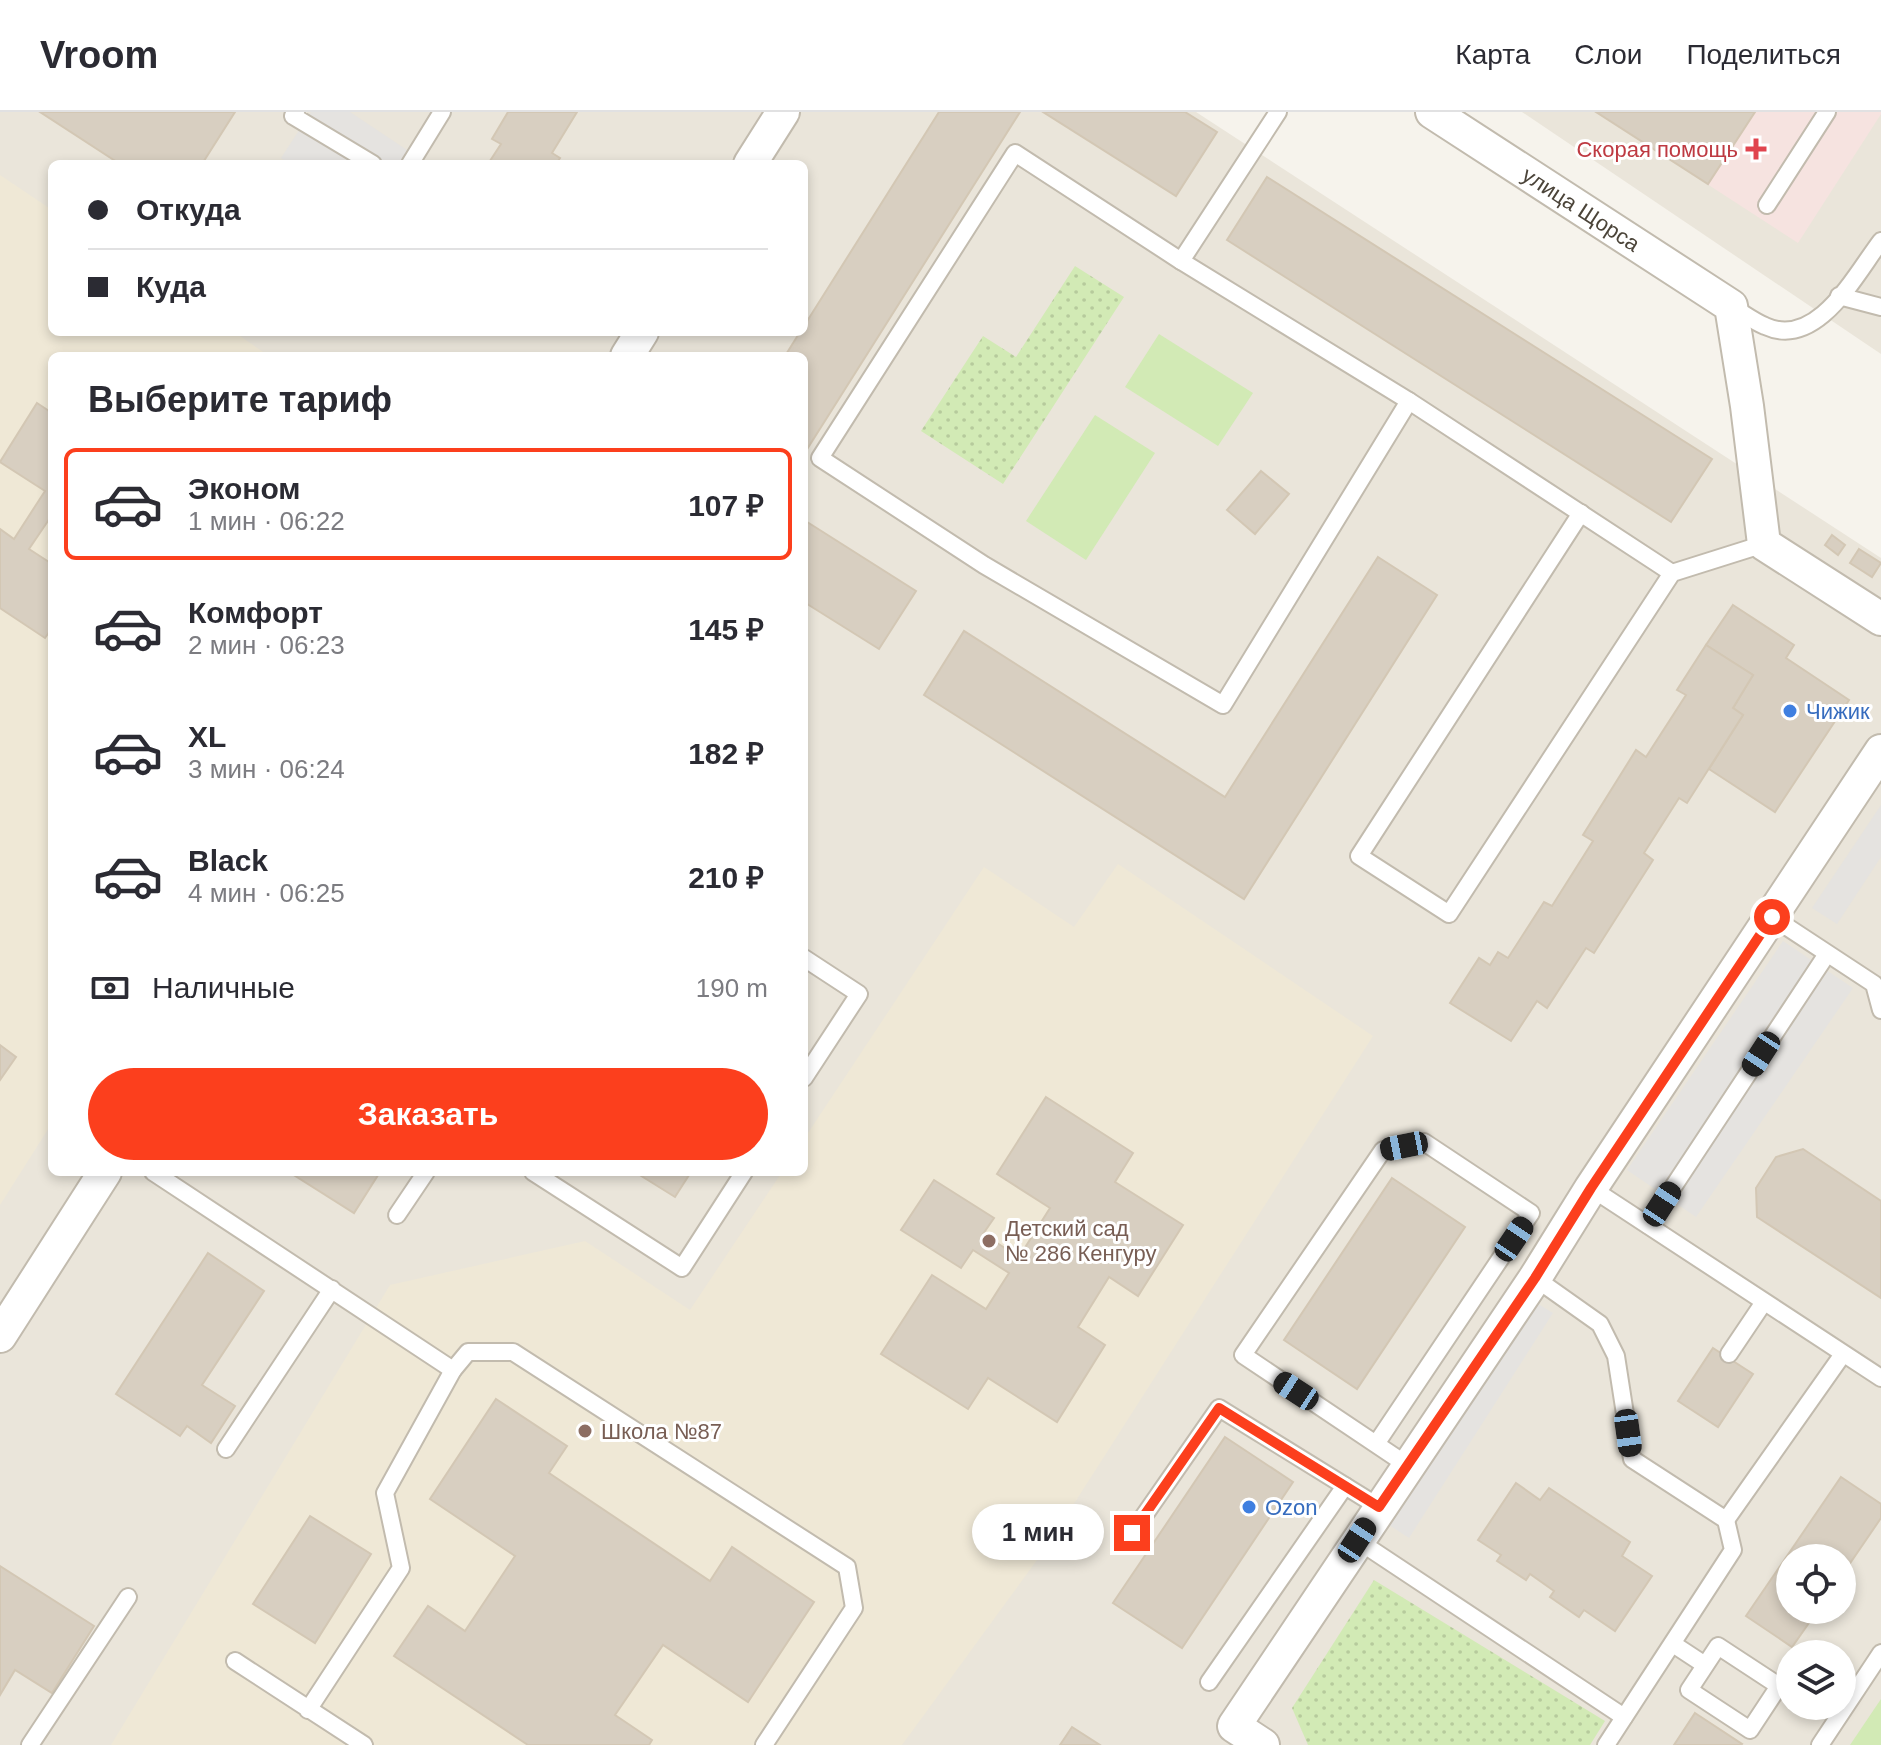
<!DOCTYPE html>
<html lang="ru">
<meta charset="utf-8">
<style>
:root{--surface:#fff;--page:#f2f2f3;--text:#2b2b33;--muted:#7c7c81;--line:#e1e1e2;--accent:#fc3f1d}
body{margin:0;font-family:Helvetica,sans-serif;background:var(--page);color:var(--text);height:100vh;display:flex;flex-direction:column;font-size:30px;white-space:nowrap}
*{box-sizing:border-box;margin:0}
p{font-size:26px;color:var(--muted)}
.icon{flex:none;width:44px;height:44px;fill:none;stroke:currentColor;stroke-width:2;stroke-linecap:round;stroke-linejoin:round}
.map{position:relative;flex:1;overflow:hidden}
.sheet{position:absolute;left:48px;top:240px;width:760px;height:824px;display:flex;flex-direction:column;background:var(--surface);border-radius:12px;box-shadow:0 4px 12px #0003}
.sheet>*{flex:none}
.guide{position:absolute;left:48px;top:48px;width:760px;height:176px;border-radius:12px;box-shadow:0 4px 12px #0003;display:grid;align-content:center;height:176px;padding:0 40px;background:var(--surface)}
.buttons{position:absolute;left:1776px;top:1432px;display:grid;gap:16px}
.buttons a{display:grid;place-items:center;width:80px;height:80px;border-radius:50%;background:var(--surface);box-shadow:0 4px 12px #0003;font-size:40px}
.end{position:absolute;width:36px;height:36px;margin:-18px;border:10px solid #fc3f1d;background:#fff;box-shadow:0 0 0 4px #fff}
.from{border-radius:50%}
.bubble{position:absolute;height:56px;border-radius:28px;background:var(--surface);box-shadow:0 4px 12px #0003;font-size:26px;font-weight:700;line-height:56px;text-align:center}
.car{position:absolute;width:24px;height:48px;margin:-24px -12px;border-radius:10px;box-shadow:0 0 6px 2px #0007;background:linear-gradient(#222 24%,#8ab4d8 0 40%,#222 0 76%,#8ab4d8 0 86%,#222 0)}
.guide b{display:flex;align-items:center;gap:28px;height:76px;font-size:30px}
.guide b+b{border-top:2px solid var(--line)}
.guide i{width:20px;height:20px;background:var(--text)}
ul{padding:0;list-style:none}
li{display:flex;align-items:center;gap:24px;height:112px;margin:0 16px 12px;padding:0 24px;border:4px solid transparent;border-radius:12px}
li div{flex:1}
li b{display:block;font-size:30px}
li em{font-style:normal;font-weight:700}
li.selected{border-color:var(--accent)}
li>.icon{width:72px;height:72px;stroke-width:1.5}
h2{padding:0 40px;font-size:36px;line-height:96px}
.pay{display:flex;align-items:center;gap:20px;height:88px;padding:0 40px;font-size:30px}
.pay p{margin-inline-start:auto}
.cta{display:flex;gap:16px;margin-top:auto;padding:16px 40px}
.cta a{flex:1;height:92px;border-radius:48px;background:var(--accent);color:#fff;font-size:32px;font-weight:700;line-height:92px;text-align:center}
header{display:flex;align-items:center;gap:48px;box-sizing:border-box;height:112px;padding:0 40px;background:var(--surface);border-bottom:2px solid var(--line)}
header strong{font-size:38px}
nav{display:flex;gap:44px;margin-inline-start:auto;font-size:28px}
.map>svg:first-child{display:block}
.residential{fill:#eae5da;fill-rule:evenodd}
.education{fill:#efe8d6}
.medical{fill:#f6e3e0}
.grass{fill:#d2eab5}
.park{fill:url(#park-dots)}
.parking{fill:#e5e3e0}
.building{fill:#d8cfc1;stroke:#d3c7b4;stroke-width:2}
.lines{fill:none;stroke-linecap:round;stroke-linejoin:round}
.service-casing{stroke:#c2bbae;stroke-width:20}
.minor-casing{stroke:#c2bbae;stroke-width:36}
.service{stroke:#fff;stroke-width:16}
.minor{stroke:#fff;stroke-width:32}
.route{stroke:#fc3f1d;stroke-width:10}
.health-dot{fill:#e0444e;stroke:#fff;stroke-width:3}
.shop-dot{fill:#3f7fe0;stroke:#fff;stroke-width:3}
.education-dot{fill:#8d6e63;stroke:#fff;stroke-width:3}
.labels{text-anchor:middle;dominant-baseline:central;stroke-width:6;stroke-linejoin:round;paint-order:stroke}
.health-label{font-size:22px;fill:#be3a42;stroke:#fff;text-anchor:end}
.street-label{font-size:22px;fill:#4b4439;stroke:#fff}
.shop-label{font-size:22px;fill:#366cbe;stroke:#fff;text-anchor:start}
.education-label{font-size:22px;fill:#785e54;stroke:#fff;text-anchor:start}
</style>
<header>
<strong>Vroom</strong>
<nav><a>Карта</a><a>Слои</a><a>Поделиться</a></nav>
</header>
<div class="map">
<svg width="1881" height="1633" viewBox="0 0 1881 1633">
<defs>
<pattern id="park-dots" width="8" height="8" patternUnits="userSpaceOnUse" patternTransform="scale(2)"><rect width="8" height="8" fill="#d2eab5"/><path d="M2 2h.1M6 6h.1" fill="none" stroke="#b6ca9c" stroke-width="1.8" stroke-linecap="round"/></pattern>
</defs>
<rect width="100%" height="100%" fill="#f6f3ec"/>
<g class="residential">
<path d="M0,0h1196l685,446v1187h-1881zM52,52h752v168h-752zM52,244h752v816h-752zM1790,1446h52v52h-52zM1790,1542h52v52h-52z"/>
<polygon points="1522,0 1881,0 1881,242"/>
</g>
<g class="education">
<polygon points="0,63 52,98 52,220 234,220 269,244 52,244 52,1011 0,1093"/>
<polygon points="1118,752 1373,924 1045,1437 902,1633 111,1633 390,1173 585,1129 690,1198 782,1060 804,1060 804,1027 984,755 1074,815"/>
</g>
<polygon class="medical" points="1596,0 1881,0 1881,2 1798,131"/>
<g class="grass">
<polygon points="1159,222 1253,281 1218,334 1125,275"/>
<polygon points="1095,303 1155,341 1086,448 1026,409"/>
<polygon points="1881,1587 1881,1633 1850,1633"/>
</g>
<g class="park">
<polygon points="1075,154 1124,185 1003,372 921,319 983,224 1016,245"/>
<polygon points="1374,1468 1605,1609 1590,1633 1308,1633 1292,1596"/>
</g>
<g class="parking">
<polygon points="311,0 350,0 410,40 403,52 290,52 281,46"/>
<polygon points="1881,693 1881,745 1837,812 1812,796"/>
<polygon points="1783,829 1853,876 1696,1105 1627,1058"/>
<polygon points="1530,1187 1553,1201 1409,1426 1386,1411"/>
</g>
<g class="building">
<polygon points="40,0 235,0 202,52 120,52"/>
<polygon points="508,0 577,0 552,41 560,46 556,52 488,52 501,32 492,27"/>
<polygon points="939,0 1020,0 804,342 804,244 785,244 800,220 804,220 804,214"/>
<polygon points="1043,0 1185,0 1217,20 1176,84"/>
<polygon points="1596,0 1755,0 1708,72"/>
<polygon points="1267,65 1712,347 1671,410 1227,128"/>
<polygon points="37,291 52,301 52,403 29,437 52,452 52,516 45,526 0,496 0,417 14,427 45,379 0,350"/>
<polygon points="1261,359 1289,382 1255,422 1227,398"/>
<polygon points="804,408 916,479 879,537 804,490"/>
<polygon points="1832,423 1845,433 1838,443 1825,433"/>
<polygon points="1859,437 1881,451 1872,465 1850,451"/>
<polygon points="1378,445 1437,483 1244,787 924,583 964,519 1225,685"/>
<polygon points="1733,493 1794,533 1786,546 1849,588 1775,700 1709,657 1743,603 1733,596 1753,563 1706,533"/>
<polygon points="1706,533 1753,563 1733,596 1743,603 1687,691 1679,686 1644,741 1653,748 1594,841 1586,836 1547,896 1537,889 1511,929 1450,891 1479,846 1490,853 1498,840 1508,846 1544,790 1552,794 1593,729 1583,723 1636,638 1646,645 1686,583 1677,578"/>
<polygon points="0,933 16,945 0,968"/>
<polygon points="1046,985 1133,1041 1115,1070 1183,1113 1138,1184 1109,1165 1078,1215 1105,1233 1057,1310 988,1266 968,1297 881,1242 932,1163 986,1197 1009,1161 973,1138 961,1156 901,1118 934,1068 994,1106 983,1122 1019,1145 1050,1096 997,1062"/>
<polygon points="1803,1037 1881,1089 1881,1186 1757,1105 1756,1076 1776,1045"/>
<polygon points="289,1060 380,1060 354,1101"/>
<polygon points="635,1060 691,1060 675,1085"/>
<polygon points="1392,1066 1465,1115 1357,1277 1284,1228"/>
<polygon points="208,1141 264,1179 202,1273 235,1294 211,1331 187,1314 180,1324 116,1282"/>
<polygon points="1713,1236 1753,1262 1718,1315 1678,1289"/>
<polygon points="496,1287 567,1334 549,1361 710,1469 732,1435 814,1490 748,1590 663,1533 615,1603 652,1628 649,1633 528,1633 394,1544 428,1494 465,1519 515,1444 430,1387"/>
<polygon points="1225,1325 1293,1370 1182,1536 1113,1491"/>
<polygon points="1841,1365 1881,1392 1881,1406 1842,1463 1842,1446 1790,1446 1790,1498 1818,1498 1792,1535 1746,1504"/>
<polygon points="1516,1371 1540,1388 1549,1376 1630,1430 1622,1444 1652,1464 1615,1519 1584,1498 1579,1505 1550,1485 1554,1479 1530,1462 1526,1468 1497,1449 1501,1443 1478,1428"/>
<polygon points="310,1404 371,1442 315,1531 253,1492"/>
<polygon points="0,1454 94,1514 52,1581 15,1558 0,1583"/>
<polygon points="1695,1601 1742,1632 1741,1633 1674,1633"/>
<polygon points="1072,1615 1100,1633 1060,1633"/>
</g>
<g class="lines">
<defs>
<g id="service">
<polyline points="296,0 293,4 373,52"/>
<polyline points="1278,0 1181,149 1015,41 820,346 984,453 1223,593 1409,289"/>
<polyline points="410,52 442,0"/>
<polyline points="1767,93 1827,0"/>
<polyline points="1181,149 1409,289 1672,461"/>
<polyline points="1839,184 1881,195"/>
<path d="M1732,195c11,6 21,14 33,19 52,24 90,-51 116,-85"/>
<polyline points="1581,401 1359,744 1449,802 1672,461 1764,432"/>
<polyline points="1772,805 1874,872 1881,898"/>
<polyline points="804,846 859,882 804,966"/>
<polyline points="153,1060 453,1258"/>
<polyline points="533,1060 682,1156 744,1060"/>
<polyline points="1591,1076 1881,1266"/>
<polyline points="397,1103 426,1060"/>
<polyline points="1648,1113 1827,842"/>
<polyline points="1535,1166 1600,1212 1616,1244 1632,1347 1726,1408 1733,1438 1606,1633"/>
<polyline points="1729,1242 1764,1190"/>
<polyline points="1376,1332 1531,1101 1424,1030 1383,1038 1243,1243 1407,1353"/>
<polyline points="226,1337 332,1177"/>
<polyline points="1726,1408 1843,1242"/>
<polyline points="1132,1421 1219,1296 1379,1395"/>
<polyline points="1357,1428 1624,1605"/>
<polyline points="1673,1532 1705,1553"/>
<polygon points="1718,1534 1779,1574 1750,1618 1689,1578"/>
<polyline points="235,1549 364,1633"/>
<polyline points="1209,1570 1345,1374"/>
<polyline points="308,1598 401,1456 385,1381 453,1258 468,1240 513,1240 847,1455 854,1496 764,1633"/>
<polyline points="30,1633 128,1485"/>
<polyline points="1820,1633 1881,1541"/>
</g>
<g id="minor">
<path id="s1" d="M1432,0l299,194 16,100 17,138 117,75"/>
<polyline points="750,52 783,0"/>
<polyline points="627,244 642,220"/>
<polyline points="0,1224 105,1060"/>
<polyline points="1263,1633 1234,1614 1535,1166 1591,1076 1881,639"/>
</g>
</defs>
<use href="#service" class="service-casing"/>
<use href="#minor" class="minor-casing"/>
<use href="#service" class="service"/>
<use href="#minor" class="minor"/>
</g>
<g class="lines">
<polyline class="route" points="1132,1421 1219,1296 1379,1395 1535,1166 1591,1076 1772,805"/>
</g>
<path class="health-dot" d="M1752 25h8v8h8v8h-8v8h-8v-8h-8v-8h8z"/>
<g class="shop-dot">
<circle cx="1790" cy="599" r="8"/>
<circle cx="1249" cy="1395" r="8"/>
</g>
<g class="education-dot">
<circle cx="989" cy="1129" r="8"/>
<circle cx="585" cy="1319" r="8"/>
</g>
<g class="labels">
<g class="health-label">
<text x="1738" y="37">Скорая помощь</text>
</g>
<g class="street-label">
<text stroke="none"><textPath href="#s1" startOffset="178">улица Щорса</textPath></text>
</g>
<g class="shop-label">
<text x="1806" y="599">Чижик</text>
<text x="1265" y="1395">Ozon</text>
</g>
<g class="education-label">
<text x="1005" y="1116">Детский сад<tspan x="1005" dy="25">№ 286 Кенгуру</tspan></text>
<text x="601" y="1319">Школа №87</text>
</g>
</g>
</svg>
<div class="buttons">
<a><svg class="icon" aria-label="locate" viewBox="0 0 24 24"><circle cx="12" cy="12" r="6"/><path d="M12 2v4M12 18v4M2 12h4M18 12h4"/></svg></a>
<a><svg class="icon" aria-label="layers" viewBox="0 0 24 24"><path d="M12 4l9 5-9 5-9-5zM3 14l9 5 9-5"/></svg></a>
</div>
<i class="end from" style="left:1772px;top:805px"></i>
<i class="end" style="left:1132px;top:1421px"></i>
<div class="bubble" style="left:972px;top:1392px;width:132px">1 мин</div>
<i class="car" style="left:1761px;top:942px;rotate:213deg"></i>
<i class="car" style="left:1404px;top:1034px;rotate:259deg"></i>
<i class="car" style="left:1662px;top:1092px;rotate:33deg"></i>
<i class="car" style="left:1514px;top:1127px;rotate:34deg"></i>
<i class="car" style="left:1296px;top:1279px;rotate:303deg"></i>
<i class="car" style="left:1628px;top:1321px;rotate:172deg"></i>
<i class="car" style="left:1357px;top:1428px;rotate:33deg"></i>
<div class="guide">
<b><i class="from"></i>Откуда</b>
<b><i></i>Куда</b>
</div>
<section class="sheet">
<h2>Выберите тариф</h2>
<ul>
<li class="selected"><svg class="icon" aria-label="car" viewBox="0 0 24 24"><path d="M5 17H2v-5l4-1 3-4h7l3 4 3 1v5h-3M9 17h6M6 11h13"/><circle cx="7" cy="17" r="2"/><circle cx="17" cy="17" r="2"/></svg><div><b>Эконом</b><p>1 мин · 06:22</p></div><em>107 ₽</em></li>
<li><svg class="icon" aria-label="car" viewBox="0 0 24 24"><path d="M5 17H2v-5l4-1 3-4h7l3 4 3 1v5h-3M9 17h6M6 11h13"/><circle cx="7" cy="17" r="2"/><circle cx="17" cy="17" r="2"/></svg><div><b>Комфорт</b><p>2 мин · 06:23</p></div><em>145 ₽</em></li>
<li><svg class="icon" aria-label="car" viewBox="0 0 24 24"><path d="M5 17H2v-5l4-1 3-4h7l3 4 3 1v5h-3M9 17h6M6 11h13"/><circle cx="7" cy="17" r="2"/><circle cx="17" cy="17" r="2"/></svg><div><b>XL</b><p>3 мин · 06:24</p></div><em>182 ₽</em></li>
<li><svg class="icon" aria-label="car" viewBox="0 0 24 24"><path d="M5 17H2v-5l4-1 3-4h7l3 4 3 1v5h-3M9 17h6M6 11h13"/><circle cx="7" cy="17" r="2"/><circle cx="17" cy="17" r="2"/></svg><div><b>Black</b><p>4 мин · 06:25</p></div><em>210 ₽</em></li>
</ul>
<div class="pay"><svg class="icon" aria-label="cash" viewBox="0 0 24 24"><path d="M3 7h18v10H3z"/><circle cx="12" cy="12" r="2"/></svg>Наличные<p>190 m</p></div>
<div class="cta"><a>Заказать</a></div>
</section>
</div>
